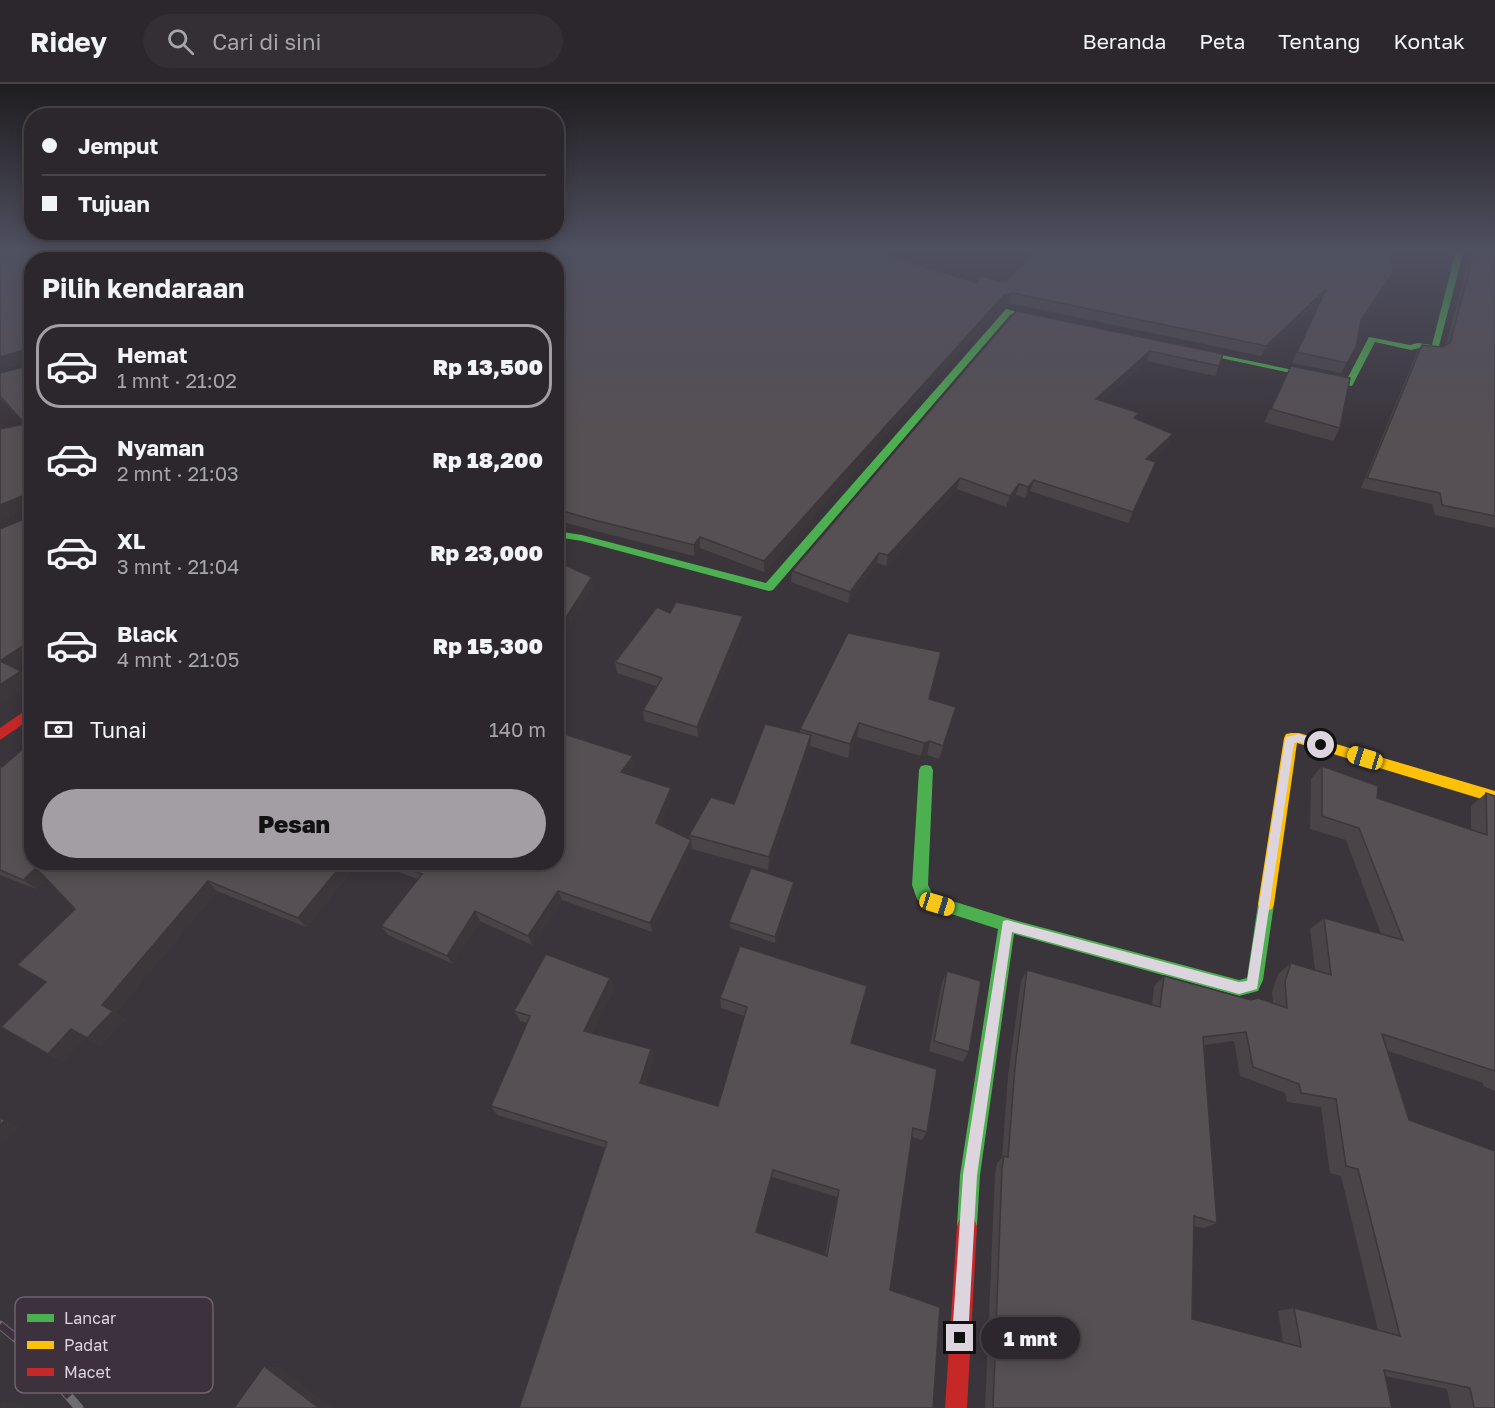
<!DOCTYPE html>
<html lang="id">
<meta charset="utf-8">
<style>
:root{--surface:#2c272c;--page:#342f34;--text:#f1f3f6;--muted:#a6a5a9;--line:#484448;--accent:#a39da4}
body{margin:0;font-family:"Golos Text",sans-serif;background:var(--page);color:var(--text);height:100vh;display:flex;flex-direction:column;font-size:22px;white-space:nowrap}
*{box-sizing:border-box;margin:0}
p{font-size:20px;color:var(--muted)}
.icon{flex:none;width:33px;height:33px;fill:none;stroke:currentColor;stroke-width:2;stroke-linecap:round;stroke-linejoin:round}
.map{position:relative;flex:1;overflow:hidden}
.drawer{position:absolute;left:24px;top:168px;width:540px;height:618px;display:flex;flex-direction:column;background:var(--surface);border-radius:24px;box-shadow:0 3px 15px #0003,0 0 0 2px var(--line)}
.drawer>*{flex:none}
.top-card{position:absolute;left:24px;top:24px;width:540px;height:132px;border-radius:24px;box-shadow:0 3px 15px #0003,0 0 0 2px var(--line);display:grid;align-content:center;height:132px;padding:0 18px;background:var(--surface)}
.end{position:absolute;width:27px;height:27px;margin:-14px;border:8px solid #dcd5dd;background:#111;box-shadow:0 0 0 3px #111}
.from{border-radius:50%}
.bubble{position:absolute;height:42px;border-radius:21px;background:var(--surface);box-shadow:0 3px 15px #0003,0 0 0 2px var(--line);font-size:20px;font-weight:800;line-height:42px;text-align:center}
.car{position:absolute;width:18px;height:36px;margin:-18px -9px;border-radius:8px;box-shadow:0 0 4px 2px #0007;background:linear-gradient(#f5c518 24%,#345 0 40%,#f5c518 0 76%,#345 0 86%,#f5c518 0)}
.top-card b{display:flex;align-items:center;gap:21px;height:57px;font-size:22px}
.top-card b+b{border-top:2px solid var(--line)}
.top-card i{width:15px;height:15px;background:var(--text)}
ul{padding:0;list-style:none}
li{display:flex;align-items:center;gap:18px;height:84px;margin:0 12px 9px;padding:0 6px;border:3px solid transparent;border-radius:24px}
li div{flex:1}
li b{display:block;font-size:22px}
li em{font-style:normal;font-weight:800}
li.on{border-color:var(--accent)}
li>.icon{width:54px;height:54px;stroke-width:1.5}
h2{padding:0 18px;font-size:27px;line-height:72px}
.pay{display:flex;align-items:center;gap:15px;height:66px;padding:0 18px;font-size:22px}
.pay p{margin-inline-start:auto}
.action{display:flex;gap:12px;margin-top:auto;padding:12px 18px}
.action a{flex:1;height:69px;border-radius:36px;background:var(--accent);color:#111;font-size:24px;font-weight:800;line-height:69px;text-align:center}
header{display:flex;align-items:center;gap:36px;box-sizing:border-box;height:84px;padding:0 30px;background:var(--surface);border-bottom:2px solid var(--line)}
header strong{font-size:28px}
nav{display:flex;gap:33px;margin-inline-start:auto;font-size:21px}
.search{width:420px;height:54px;background:var(--page);display:flex;align-items:center;gap:15px;box-sizing:border-box;padding:0 21px;border-radius:33px;color:var(--muted);font-size:22px}
.map>svg:first-child{display:block}
.lines{fill:none;stroke-linecap:round;stroke-linejoin:round}
.street{fill:#767076;fill-rule:evenodd}
.fast{fill:#4caf50;fill-rule:evenodd}
.slow{fill:#ffc107;fill-rule:evenodd}
.jam{fill:#c62828;fill-rule:evenodd}
.rail-casing{stroke:#706b71;stroke-width:9}
.rail{stroke:#3d313e;stroke-width:7;stroke-dasharray:20;stroke-linecap:butt}
.wall{fill:#4a4448;fill-rule:evenodd}
.shaded-wall{fill:#3c373b}
.building{fill:#564f54;stroke:#3c373b;stroke-width:1.5;fill-rule:evenodd}
.route{fill:#dcd5dd}
.key{fill:#3d313e;stroke:#6d626e;stroke-width:1.5}
.key-label{font-size:16px;fill:#dcd5dd}
</style>
<header>
<strong>Ridey</strong>
<div class="search"><svg class="icon" aria-label="search" viewBox="0 0 24 24"><circle cx="10" cy="10" r="6"/><path d="M15 15l6 6"/></svg>Cari di sini</div>
<nav><a>Beranda</a><a>Peta</a><a>Tentang</a><a>Kontak</a></nav>
</header>
<div class="map">
<svg width="1495" height="1324" viewBox="0 0 1495 1324">
<rect width="100%" height="100%" fill="#3a343b"/>
<g class="lines">
<polygon class="street" points="301,166 337,166 373,172 375,176 335,176 304,170"/>
<g class="fast">
<polygon points="1456,166 1464,166 1438,266 1419,264 1411,266 1375,258 1352,302 1174,264 1178,262 1346,297 1369,253 1410,261 1418,259 1432,261"/>
<polygon points="1006,225 1061,239 1057,241 1011,230 773,506 769,507 582,457 556,453 556,447 582,451 766,499"/>
<polygon points="926,681 931,682 933,686 928,801 933,811 1007,834 1239,896 1247,894 1258,820 1260,815 1266,813 1272,815 1274,820 1263,896 1258,907 1239,912 1014,850 980,1091 977,1142 974,1149 967,1152 960,1149 957,1142 960,1091 998,845 923,821 917,815 912,801 919,686 921,682"/>
</g>
<polygon class="slow" points="1291,649 1299,649 1495,707 1495,719 1297,659 1274,820 1272,825 1266,827 1260,825 1258,820 1284,654 1286,650"/>
<g class="jam">
<polygon points="32,622 32,634 0,656 0,644"/>
<polygon points="967,1132 974,1135 977,1142 967,1324 945,1324 957,1142 960,1135"/>
</g>
<defs>
<polyline id="rail" points="0,1241 23,1260 79,1324"/>
</defs>
<use href="#rail" class="rail-casing"/>
<use href="#rail" class="rail"/>
</g>
<g class="wall">
<polygon points="0,165 331,169 359,167 348,165 434,165 430,168 443,168 447,165 901,165 891,172 976,199 1006,198 1388,199 1361,238 1356,263 1341,289 1292,279 1321,215 1261,272 1009,219 1001,221 764,488 700,464 694,472 596,447 556,436 556,176 32,176 32,574 16,584 21,587 32,598 0,620 0,445 24,435 24,426 0,437 0,345 24,340 0,314 0,289 27,282 27,278 0,285"/>
<polygon points="1470,165 1495,165 1495,444 1435,431 1432,420 1361,404 1416,271 1422,261 1442,263 1446,261 1471,167"/>
<polygon points="1016,227 1219,282 1215,292 1147,277 1102,317 1137,335 1173,350 1168,360 1151,377 1151,389 1128,439 1030,407 1025,414 1016,411 1006,423 957,405 886,482 877,479 848,519 791,498 792,487"/>
<polygon points="1291,282 1340,344 1333,357 1264,338"/>
<polygon points="670,529 743,532 743,543 698,653 644,637 643,626 656,602 617,589 615,578"/>
<polygon points="929,616 956,623 939,675 927,671 921,672 857,653 848,674 810,662 768,786 692,765 652,848 562,816 532,861 480,837 453,880 388,851 381,842 418,795 371,778 556,778 635,683 629,691 672,714 661,741 690,755 689,751 734,720 800,648 800,645"/>
<polygon points="0,681 2,683 359,778 306,843 217,807 115,929 125,935 100,962 85,953 62,977 48,970 45,898 75,825 47,795 36,805 0,791"/>
<path d="M1322,682l55,32 94,32v-24l15,-13 9,3v295l-12,-5v-3l-95,-32 107,357h-44l-4,-19 -62,-13 6,32h-406l10,-233 2,-12 5,-5 6,-82 13,-95 6,-11 125,35 2,-19 10,-10 87,24 22,3 -1,-11 6,-18 13,-11 24,7 -5,-41 14,-11 57,16 -35,-94 -36,-11 1,-50zM1234,957l6,35 45,17 2,9 34,5 9,66 11,3 37,154 -84,-22 -16,3 5,31 -91,-23 1,-93 11,2 13,-5 -13,-178z"/>
<polygon points="794,798 794,804 775,859 730,844 729,838"/>
<polygon points="947,887 969,968 963,978 929,967 942,898"/>
<path d="M610,894l4,11 -22,45 59,15 3,10 -9,25 73,22 26,-90 -23,-8 -1,-10 131,45 76,89 -5,8 -10,-3 -22,153 43,118 -327,-260 -109,-33 -6,-9 36,-83 -7,-2 -6,-10zM772,1093l65,20 -12,58 -68,-23z"/>
</g>
<g class="shaded-wall">
<polygon points="417,165 434,165 420,174 417,168"/>
<polygon points="887,165 901,165 881,179 882,169"/>
<polygon points="1393,189 1388,199 1356,246 1361,236"/>
<polygon points="1326,205 1321,215 1261,272 1266,262"/>
<polygon points="1012,209 1009,219 1001,221 764,488 764,477 1004,211"/>
<polygon points="24,266 31,277 0,285 0,273"/>
<polygon points="1150,267 1147,277 1093,325 1096,315"/>
<polygon points="1173,350 1168,360 1142,386 1146,375"/>
<polygon points="960,394 957,405 886,482 888,471"/>
<polygon points="1034,396 1030,407 1025,414 1028,403"/>
<polygon points="1019,400 1016,411 1006,423 1010,412"/>
<polygon points="22,412 31,423 0,437 0,421"/>
<polygon points="700,453 700,464 694,472 694,461"/>
<polygon points="879,469 877,479 848,519 850,508"/>
<polygon points="592,493 594,504 556,564 556,549"/>
<polygon points="743,532 743,543 698,653 697,643"/>
<polygon points="32,556 32,574 10,588 0,577"/>
<polygon points="21,587 32,598 0,620 0,601"/>
<polygon points="859,639 857,653 848,674 850,660"/>
<polygon points="811,651 810,665 768,786 769,773"/>
<polygon points="930,657 927,671 921,672 924,659"/>
<polygon points="633,672 635,683 624,699 621,688"/>
<polygon points="671,704 672,714 658,749 656,739"/>
<polygon points="691,756 692,766 652,848 650,839"/>
<polygon points="344,778 359,778 306,843 298,834"/>
<polygon points="36,784 49,794 36,805 23,796"/>
<polygon points="208,797 217,807 115,929 125,935 100,962 87,954 102,921"/>
<polygon points="794,798 794,804 775,859 775,853"/>
<polygon points="558,807 562,816 532,861 528,852"/>
<polygon points="475,827 480,837 453,880 447,872"/>
<polygon points="610,894 614,905 589,957 584,947"/>
<polygon points="71,945 85,953 62,977 48,970"/>
<polygon points="651,965 654,975 642,1008 640,999"/>
<polygon points="0,1033 20,1043 0,1064"/>
<polygon points="773,1086 772,1093 756,1153 756,1148"/>
<polygon points="264,1282 280,1283 333,1324 319,1324"/>
<polygon points="0,1318 21,1319 26,1324 1,1324"/>
</g>
<g class="building">
<polygon points="0,165 315,165 331,169 374,167 373,165 417,165 417,168 443,168 447,165 887,165 882,169 976,199 981,193 1006,198 1034,165 1389,165 1393,189 1361,236 1356,263 1347,279 1297,268 1326,205 1266,262 1012,209 1004,211 764,477 700,453 694,461 594,436 556,425 556,176 32,176 32,556 0,577 0,445 24,435 25,413 22,412 0,421 0,345 25,340 0,312 0,289 27,282 27,269 24,266 0,273"/>
<polygon points="1475,165 1495,165 1495,432 1442,421 1440,409 1367,394 1422,261 1442,263 1450,259"/>
<polygon points="1016,227 1223,270 1219,282 1150,267 1096,315 1139,329 1134,334 1173,350 1146,375 1156,378 1133,428 1034,396 1028,403 1019,400 1010,412 960,394 888,471 879,469 850,508 792,487"/>
<polygon points="1291,282 1350,294 1340,344 1271,325"/>
<polygon points="556,477 592,493 556,549"/>
<polygon points="676,518 743,532 697,643 643,626 662,594 615,578 657,523 670,529"/>
<polygon points="848,549 941,568 929,615 956,623 943,662 930,657 924,659 859,639 850,660 800,645"/>
<polygon points="0,577 21,587 0,601"/>
<polygon points="765,640 811,651 769,773 689,751 711,713 734,720"/>
<polygon points="561,649 633,672 621,688 671,704 656,739 691,756 650,839 558,807 528,852 475,827 447,872 381,842 422,790 392,778 556,778 556,655"/>
<polygon points="32,657 32,778 344,778 298,834 208,797 102,921 113,927 87,954 71,945 48,970 1,943 46,898 17,881 75,825 36,784 23,796 0,786 0,681 2,683"/>
<path d="M1322,682l56,20 -1,12 110,37 -1,-42 9,3v275l-113,-37 27,86 86,31v257h-21l-4,-20 -86,-18 8,38h-399l9,-240 2,-12 4,1 7,-90 12,-97 133,37 4,-31 87,24 7,-2 29,10 -2,-27 6,-18 40,12 -7,-57 79,22 -44,-112 -37,-12zM1246,948l7,35 46,17 2,9 35,6 10,67 12,3 42,167 -106,-28 7,39 -109,-28 2,-103 23,7 -14,-186z"/>
<polygon points="751,784 794,798 775,853 729,838"/>
<path d="M740,862l127,40 -16,57 86,26 -10,63 -14,-4 -23,162 50,17 -7,101h-414l88,-266 -116,-36 39,-90 -16,-5 32,-57 64,24 -26,53 67,18 -11,34 78,23 29,-99 -27,-9zM773,1086l66,20 -12,66 -71,-24z"/>
<polygon points="947,887 981,897 969,968 934,957"/>
<polygon points="0,1034 5,1036 0,1042"/>
<polygon points="264,1282 319,1324 234,1324"/>
</g>
<linearGradient id="sky" x2="0" y2="1"><stop stop-color="#201d20"/><stop offset="0.47" stop-color="#4f5060"/><stop offset="1" stop-color="#4f5060" stop-opacity="0"/></linearGradient>
<rect width="1495" height="351" fill="url(#sky)"/>
<polygon class="route" points="1299,650 1324,658 1326,661 1321,664 1299,658 1294,659 1257,905 1239,910 1012,848 977,1091 968,1254 966,1259 960,1262 955,1259 952,1254 963,1091 1003,837 1007,836 1239,898 1247,897 1285,656 1286,653"/>
<rect x="15" y="1213" width="198" height="96" rx="9" class="key"/>
<rect x="27" y="1230" width="27" height="8" fill="#4caf50"/>
<rect x="27" y="1257" width="27" height="8" fill="#ffc107"/>
<rect x="27" y="1284" width="27" height="8" fill="#c62828"/>
<g class="key-label">
<text x="64" y="1240">Lancar</text>
<text x="64" y="1267">Padat</text>
<text x="64" y="1294">Macet</text>
</g>
</svg>
<i class="end from" style="left:1321px;top:661px"></i>
<i class="end" style="left:960px;top:1254px"></i>
<div class="bubble" style="left:981px;top:1233px;width:99px">1 mnt</div>
<i class="car" style="left:1365px;top:674px;rotate:287deg"></i>
<i class="car" style="left:937px;top:820px;rotate:107deg"></i>
<div class="top-card">
<b><i class="from"></i>Jemput</b>
<b><i></i>Tujuan</b>
</div>
<section class="drawer">
<h2>Pilih kendaraan</h2>
<ul>
<li class="on"><svg class="icon" aria-label="car" viewBox="0 0 24 24"><path d="M5 17H2v-5l4-1 3-4h7l3 4 3 1v5h-3M9 17h6M6 11h13"/><circle cx="7" cy="17" r="2"/><circle cx="17" cy="17" r="2"/></svg><div><b>Hemat</b><p>1 mnt · 21:02</p></div><em>Rp 13,500</em></li>
<li><svg class="icon" aria-label="car" viewBox="0 0 24 24"><path d="M5 17H2v-5l4-1 3-4h7l3 4 3 1v5h-3M9 17h6M6 11h13"/><circle cx="7" cy="17" r="2"/><circle cx="17" cy="17" r="2"/></svg><div><b>Nyaman</b><p>2 mnt · 21:03</p></div><em>Rp 18,200</em></li>
<li><svg class="icon" aria-label="car" viewBox="0 0 24 24"><path d="M5 17H2v-5l4-1 3-4h7l3 4 3 1v5h-3M9 17h6M6 11h13"/><circle cx="7" cy="17" r="2"/><circle cx="17" cy="17" r="2"/></svg><div><b>XL</b><p>3 mnt · 21:04</p></div><em>Rp 23,000</em></li>
<li><svg class="icon" aria-label="car" viewBox="0 0 24 24"><path d="M5 17H2v-5l4-1 3-4h7l3 4 3 1v5h-3M9 17h6M6 11h13"/><circle cx="7" cy="17" r="2"/><circle cx="17" cy="17" r="2"/></svg><div><b>Black</b><p>4 mnt · 21:05</p></div><em>Rp 15,300</em></li>
</ul>
<div class="pay"><svg class="icon" aria-label="cash" viewBox="0 0 24 24"><path d="M3 7h18v10H3z"/><circle cx="12" cy="12" r="2"/></svg>Tunai<p>140 m</p></div>
<div class="action"><a>Pesan</a></div>
</section>
</div>
